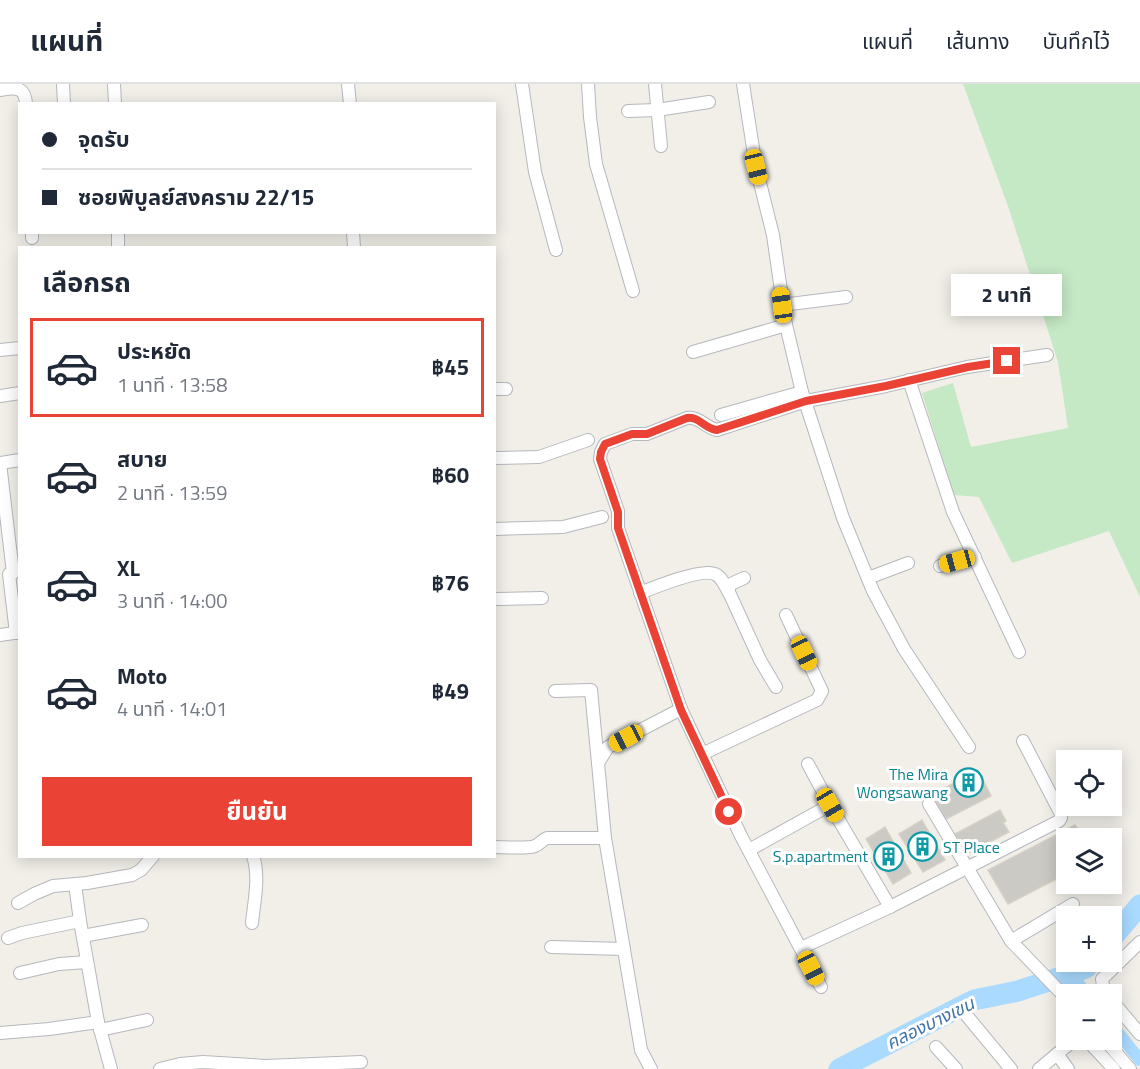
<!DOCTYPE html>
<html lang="th">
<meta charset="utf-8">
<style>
:root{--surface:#fff;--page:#f6f6f7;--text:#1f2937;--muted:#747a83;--line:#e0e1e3;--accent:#ea4335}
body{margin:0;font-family:"Titillium Web","Noto Sans Thai",sans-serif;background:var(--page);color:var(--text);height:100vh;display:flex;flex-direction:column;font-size:22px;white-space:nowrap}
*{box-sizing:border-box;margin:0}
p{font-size:20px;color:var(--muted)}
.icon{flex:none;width:33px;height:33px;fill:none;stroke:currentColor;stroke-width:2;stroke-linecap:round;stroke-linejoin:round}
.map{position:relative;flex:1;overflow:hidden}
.side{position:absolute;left:18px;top:162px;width:478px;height:612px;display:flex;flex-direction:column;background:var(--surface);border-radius:0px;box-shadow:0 3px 15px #0003}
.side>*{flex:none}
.banner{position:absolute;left:18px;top:18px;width:478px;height:132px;border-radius:0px;box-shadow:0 3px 15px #0003;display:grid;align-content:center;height:132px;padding:0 24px;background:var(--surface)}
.buttons{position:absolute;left:1056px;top:666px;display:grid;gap:12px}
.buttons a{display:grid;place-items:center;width:66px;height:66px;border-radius:0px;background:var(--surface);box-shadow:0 3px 15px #0003;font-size:30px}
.end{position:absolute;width:27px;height:27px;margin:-14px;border:8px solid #ea4335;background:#fff;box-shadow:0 0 0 3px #fff}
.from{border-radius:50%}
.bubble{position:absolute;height:42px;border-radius:0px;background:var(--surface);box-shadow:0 3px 15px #0003;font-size:20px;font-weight:700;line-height:42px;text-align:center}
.car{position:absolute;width:18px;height:36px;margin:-18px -9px;border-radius:8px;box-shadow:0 0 4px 2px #0007;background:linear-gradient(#f5c518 24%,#345 0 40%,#f5c518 0 76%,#345 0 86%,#f5c518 0)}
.banner b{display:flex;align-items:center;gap:21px;height:57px;font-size:22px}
.banner b+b{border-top:2px solid var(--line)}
.banner i{width:15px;height:15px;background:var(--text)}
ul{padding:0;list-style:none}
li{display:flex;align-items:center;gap:18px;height:99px;margin:0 12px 9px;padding:0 12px;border:3px solid transparent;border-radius:0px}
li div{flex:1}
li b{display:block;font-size:22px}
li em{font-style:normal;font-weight:700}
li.on{border-color:var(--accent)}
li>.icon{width:54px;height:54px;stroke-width:1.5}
h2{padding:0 24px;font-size:27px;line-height:72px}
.button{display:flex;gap:12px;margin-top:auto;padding:12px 24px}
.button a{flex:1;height:69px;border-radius:0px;background:var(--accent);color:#fff;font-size:24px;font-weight:700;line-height:69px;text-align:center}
header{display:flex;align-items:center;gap:36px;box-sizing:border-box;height:84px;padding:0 30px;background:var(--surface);border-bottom:2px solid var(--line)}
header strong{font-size:28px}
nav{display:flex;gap:33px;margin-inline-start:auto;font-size:21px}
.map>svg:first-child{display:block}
.green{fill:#c5e8c5}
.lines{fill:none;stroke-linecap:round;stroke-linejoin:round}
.canal{stroke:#aadaff;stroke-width:12}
.river{stroke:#aadaff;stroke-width:21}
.building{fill:#cccac5;stroke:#d6d1c6;stroke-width:1.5}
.minor-casing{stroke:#b5b8bc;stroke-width:14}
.minor{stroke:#fff;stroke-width:12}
.route{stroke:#ea4335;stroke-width:8}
.labels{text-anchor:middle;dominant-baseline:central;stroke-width:6;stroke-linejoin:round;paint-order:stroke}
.culture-label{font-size:16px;fill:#0d838f;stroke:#fff;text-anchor:end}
.water-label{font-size:18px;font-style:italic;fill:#4174aa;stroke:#fff}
</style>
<header>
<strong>แผนที่</strong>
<nav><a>แผนที่</a><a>เส้นทาง</a><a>บันทึกไว้</a></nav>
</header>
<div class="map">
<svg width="1140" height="985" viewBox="0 0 1140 985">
<rect width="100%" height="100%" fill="#f1efe8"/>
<polygon class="green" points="963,0 1140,0 1140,513 1109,447 1012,479 979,413 954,411 922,309 953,299 971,363 1068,344 1058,278 1008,122"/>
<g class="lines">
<g class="canal">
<polyline points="1071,889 1086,910"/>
<polyline points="1112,941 1140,976"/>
</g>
<g class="river">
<polyline points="1112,854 1140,821"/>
<polyline points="839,985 974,916 1018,907 1070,890 1086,884 1091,878"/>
</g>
</g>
<g class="building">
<polygon points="978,686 991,712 946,735 932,711"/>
<polygon points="1000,726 1006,737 1003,739 1009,748 967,770 955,750"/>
<polygon points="922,736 945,776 923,788 899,750"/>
<polygon points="1075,741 1083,754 1066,754 1066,790 1008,820 988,786"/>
<polygon points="885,743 911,789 893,800 866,755"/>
</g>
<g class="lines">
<defs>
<g id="minor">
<polyline points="63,0 64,20"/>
<polyline points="114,0 115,20"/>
<polyline points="348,0 350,20"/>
<polyline points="522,0 535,88 556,166"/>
<polyline points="588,0 590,33 596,80 633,207"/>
<polyline points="655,0 661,62"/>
<polyline points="743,0 756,83 773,151 786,241 802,308 843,434 873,507 904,565 969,663"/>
<path d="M0,6c14,-2 25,-5 26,14"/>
<polyline points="628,27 657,26 709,18"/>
<polyline points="32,148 32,154"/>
<polyline points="118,148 118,164"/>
<polyline points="353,148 354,164"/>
<polyline points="782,221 846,213"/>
<polyline points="0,266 20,264"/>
<polyline points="693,268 786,241"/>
<polyline points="909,296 953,428 1019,568"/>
<polyline points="495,305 506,305"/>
<polyline points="0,312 20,309"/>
<polyline points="721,331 802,308"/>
<polyline points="495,374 539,373 588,356"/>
<polyline points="0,379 13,489"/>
<polyline points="0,379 20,376"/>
<polyline points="495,445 563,443 602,433"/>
<polyline points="940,482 975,473"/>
<polyline points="9,490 16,549"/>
<polyline points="744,494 731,500 728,506 760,576 776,603"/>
<polyline points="868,494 908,479"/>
<path d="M640,509c15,-6 62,-25 75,-19 7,3 10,12 14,19"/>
<polyline points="495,515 542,514"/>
<polyline points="0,551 20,548"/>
<polyline points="555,607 591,606 598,679"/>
<polyline points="702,670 817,616 822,607 786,531"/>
<polyline points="808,680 830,721 890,823"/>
<polyline points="929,720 1011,857 1066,914"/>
<polyline points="605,754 598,679 608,663 681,625"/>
<path d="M495,763c9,0 33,2 40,-1 5,-2 7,-6 12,-8h58l35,206 1,6 10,19"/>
<polyline points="749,766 830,721"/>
<polyline points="75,800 80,837 98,938 111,985"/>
<polyline points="18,819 34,810 53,802 87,799 132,791 141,786 153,772"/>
<path d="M252,839c2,-21 8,-46 1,-67"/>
<polyline points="83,852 142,841"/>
<polyline points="8,854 22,849 80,837"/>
<polyline points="1011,857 1073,820"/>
<polyline points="551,863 624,865"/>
<polyline points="801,864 890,823 1059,737 1061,734 1061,730 1023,657"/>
<polyline points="20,889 59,880 87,878"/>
<path d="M821,903l-80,-151 -60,-127 -63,-181v-17l-18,-52 1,-7 4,-8 27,-10h15l40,-16c12,-2 19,10 30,12l89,-29 80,-15 81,-19 80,-12"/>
<polyline points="1106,910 1104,908 1102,895 1140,858"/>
<polyline points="1112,917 1140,950"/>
<polyline points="967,932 1011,985"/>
<polyline points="100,946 147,936"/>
<polyline points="0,949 49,945 98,938"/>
<polyline points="1087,956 1114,985"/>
<polyline points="1105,956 1130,985"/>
<polyline points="936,963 956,985"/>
<polyline points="1057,970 1068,985"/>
<polyline points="160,985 180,980 203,978 266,982 361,978"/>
<polyline points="1039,985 1074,956"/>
</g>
</defs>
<use href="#minor" class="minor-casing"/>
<use href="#minor" class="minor"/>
</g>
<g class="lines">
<path class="route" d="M729,728l-48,-102 -63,-182v-16l-18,-53 1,-7 4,-8 27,-10h15l40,-16c12,-2 18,11 30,12l89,-29 80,-15 82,-19 39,-6"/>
</g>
<defs>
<symbol id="building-ring" viewBox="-11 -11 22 22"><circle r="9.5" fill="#fff" stroke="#0f9aa8" stroke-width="1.5"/><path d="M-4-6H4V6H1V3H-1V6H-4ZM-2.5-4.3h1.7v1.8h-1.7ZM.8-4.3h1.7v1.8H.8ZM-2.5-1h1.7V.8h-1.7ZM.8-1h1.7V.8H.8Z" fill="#0f9aa8"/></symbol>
</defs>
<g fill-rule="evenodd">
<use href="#building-ring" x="952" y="682" width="33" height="33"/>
<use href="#building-ring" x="906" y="746" width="33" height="33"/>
<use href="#building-ring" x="872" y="756" width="33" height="33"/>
</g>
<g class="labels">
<g class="culture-label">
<text x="948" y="690">The Mira<tspan x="948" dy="18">Wongsawang</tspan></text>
<text x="943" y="763" text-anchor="start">ST Place</text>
<text x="868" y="772">S.p.apartment</text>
</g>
<g class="water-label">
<text transform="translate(930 939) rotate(-26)">คลองบางเขน</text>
</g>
</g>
</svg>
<div class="buttons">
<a><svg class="icon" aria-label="locate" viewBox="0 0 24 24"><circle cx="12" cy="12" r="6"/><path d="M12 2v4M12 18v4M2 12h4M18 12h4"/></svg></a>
<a><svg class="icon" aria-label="layers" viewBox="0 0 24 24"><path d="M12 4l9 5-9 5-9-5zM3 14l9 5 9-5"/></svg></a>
<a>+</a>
<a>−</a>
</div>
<i class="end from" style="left:729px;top:728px"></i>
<i class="end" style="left:1007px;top:277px"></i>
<div class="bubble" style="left:951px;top:190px;width:111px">2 นาที</div>
<i class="car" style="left:756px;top:83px;rotate:166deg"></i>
<i class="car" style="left:782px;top:221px;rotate:352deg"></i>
<i class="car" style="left:957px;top:477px;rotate:255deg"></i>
<i class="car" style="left:804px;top:569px;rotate:155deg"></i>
<i class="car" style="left:626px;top:654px;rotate:242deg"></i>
<i class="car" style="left:830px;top:721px;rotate:150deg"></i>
<i class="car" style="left:811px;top:884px;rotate:153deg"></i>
<div class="banner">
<b><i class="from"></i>จุดรับ</b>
<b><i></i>ซอยพิบูลย์สงคราม 22/15</b>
</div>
<section class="side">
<h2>เลือกรถ</h2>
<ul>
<li class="on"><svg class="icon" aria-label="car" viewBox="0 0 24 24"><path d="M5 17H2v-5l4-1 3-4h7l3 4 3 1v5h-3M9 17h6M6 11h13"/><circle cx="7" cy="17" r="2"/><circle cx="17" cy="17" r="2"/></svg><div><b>ประหยัด</b><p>1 นาที · 13:58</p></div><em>฿45</em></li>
<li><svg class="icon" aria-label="car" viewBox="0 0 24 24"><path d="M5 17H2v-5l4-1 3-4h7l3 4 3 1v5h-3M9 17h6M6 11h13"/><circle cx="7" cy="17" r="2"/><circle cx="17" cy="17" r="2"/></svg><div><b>สบาย</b><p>2 นาที · 13:59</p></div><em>฿60</em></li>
<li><svg class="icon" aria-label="car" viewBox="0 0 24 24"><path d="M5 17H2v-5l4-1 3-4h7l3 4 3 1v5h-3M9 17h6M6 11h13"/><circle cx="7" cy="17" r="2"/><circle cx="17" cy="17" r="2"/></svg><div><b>XL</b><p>3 นาที · 14:00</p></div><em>฿76</em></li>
<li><svg class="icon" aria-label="car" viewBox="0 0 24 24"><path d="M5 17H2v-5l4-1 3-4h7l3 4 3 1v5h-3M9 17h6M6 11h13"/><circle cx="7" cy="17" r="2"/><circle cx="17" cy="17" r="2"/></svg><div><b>Moto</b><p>4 นาที · 14:01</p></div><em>฿49</em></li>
</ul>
<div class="button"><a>ยืนยัน</a></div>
</section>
</div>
